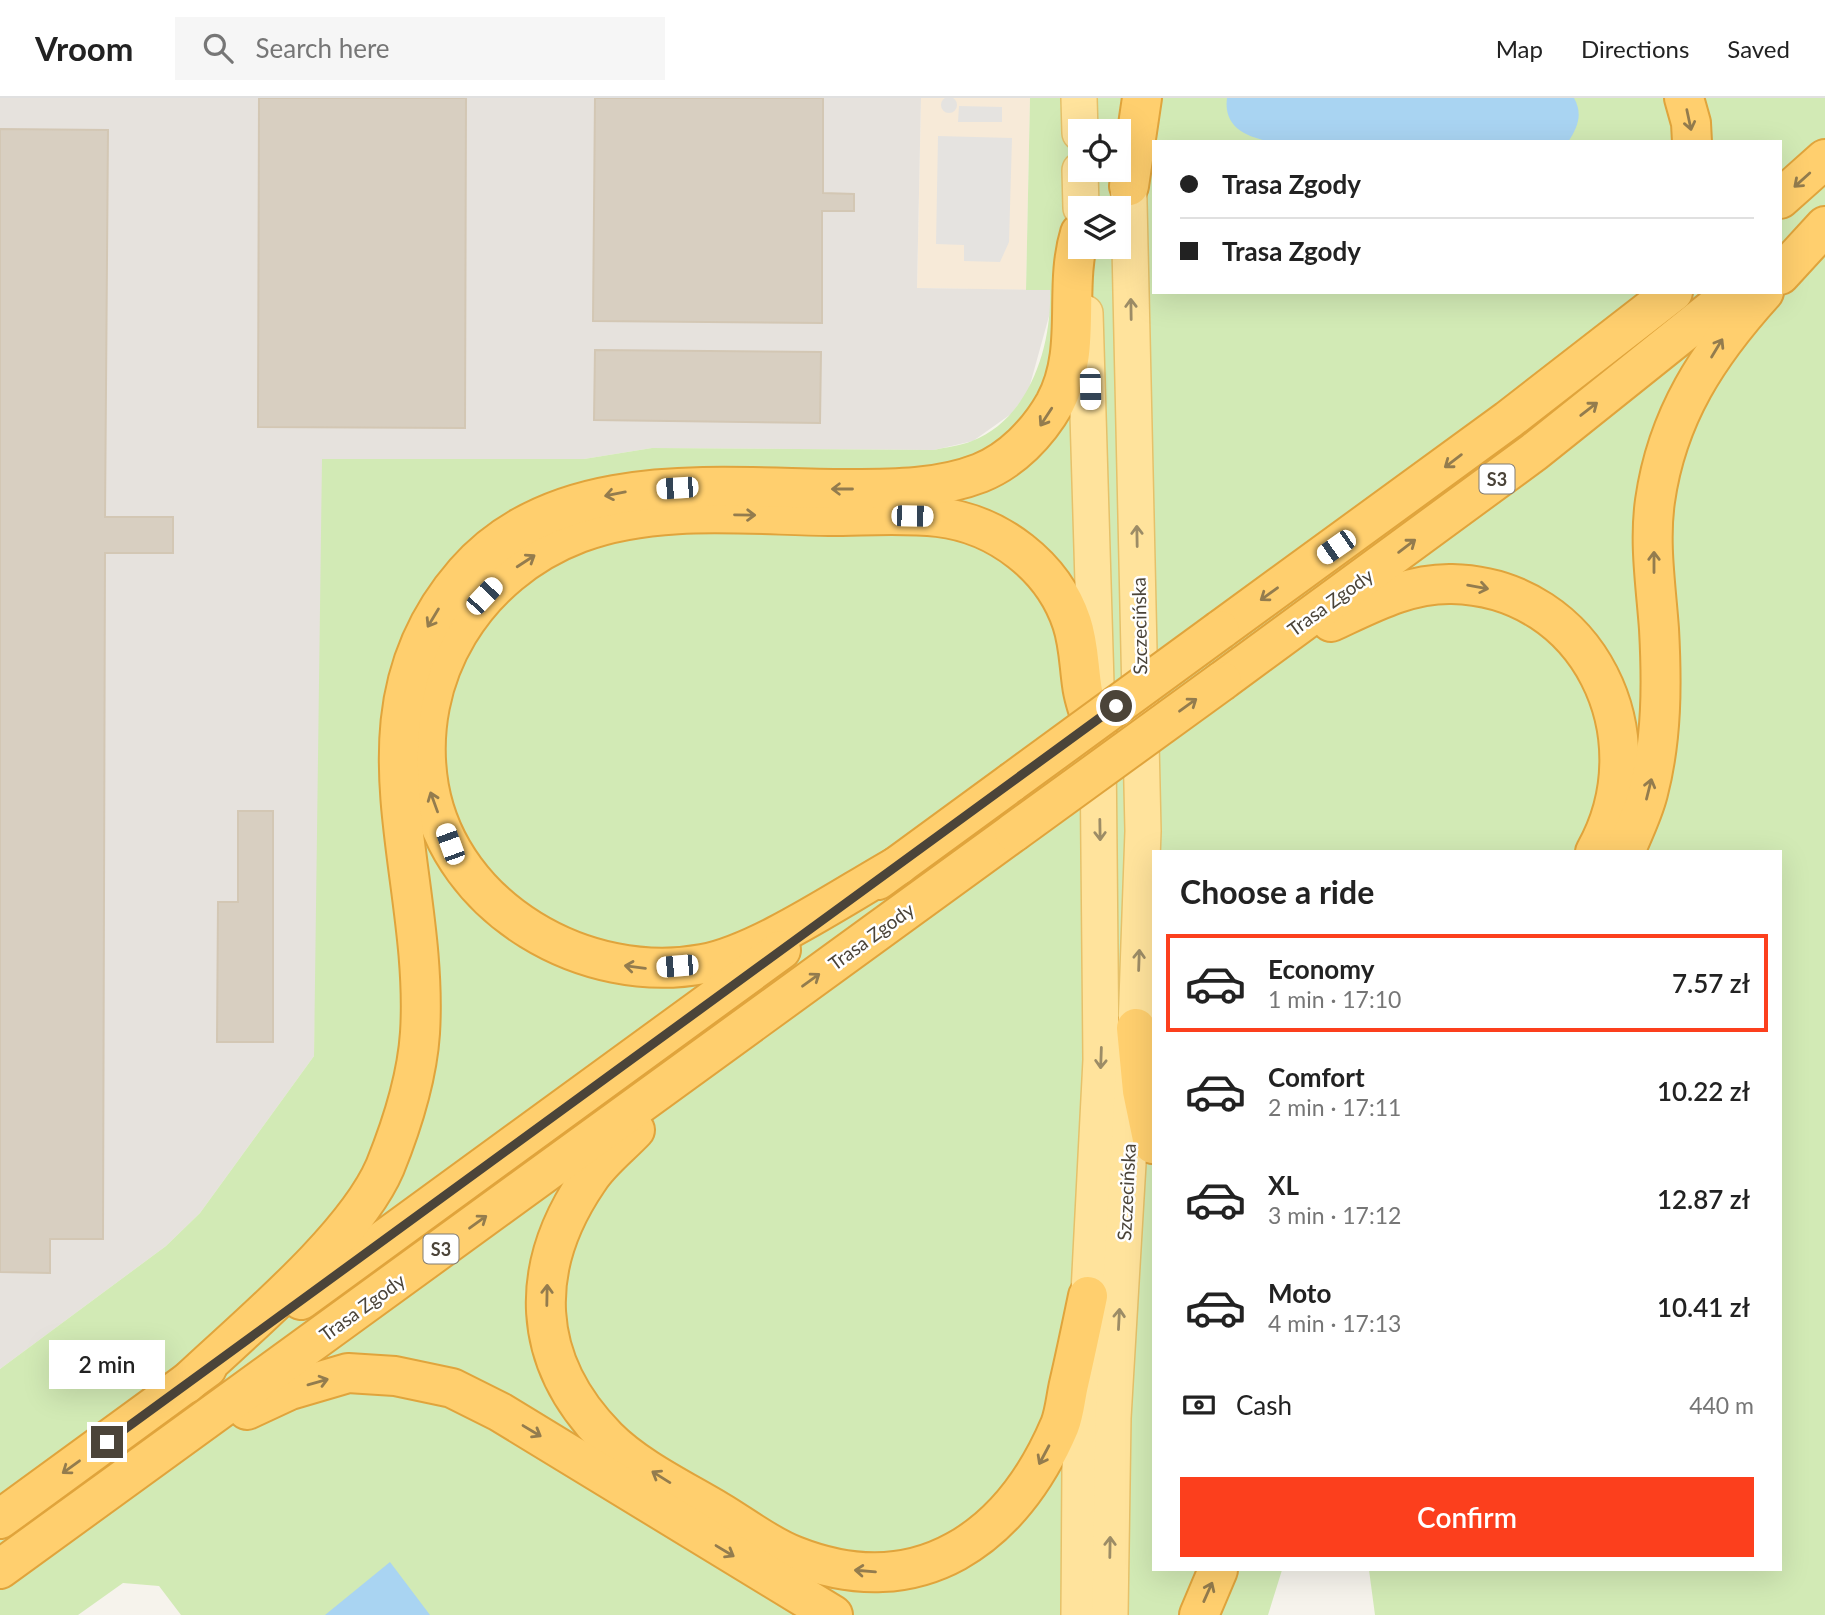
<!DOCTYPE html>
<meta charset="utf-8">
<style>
:root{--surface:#fff;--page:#f6f6f6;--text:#222;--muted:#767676;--line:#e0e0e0;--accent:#fc3f1d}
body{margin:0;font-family:Lato,sans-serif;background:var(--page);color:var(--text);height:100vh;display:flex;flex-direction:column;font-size:26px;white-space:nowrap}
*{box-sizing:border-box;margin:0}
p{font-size:23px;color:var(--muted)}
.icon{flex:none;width:38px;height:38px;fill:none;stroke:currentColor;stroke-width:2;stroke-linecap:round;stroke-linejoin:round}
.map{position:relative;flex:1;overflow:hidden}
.sheet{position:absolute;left:1152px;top:752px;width:630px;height:721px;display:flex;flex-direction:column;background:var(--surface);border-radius:0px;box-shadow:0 7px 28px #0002}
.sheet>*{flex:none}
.hud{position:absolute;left:1152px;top:42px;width:630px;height:154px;border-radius:0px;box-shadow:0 7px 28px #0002;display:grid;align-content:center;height:154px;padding:0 28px;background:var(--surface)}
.buttons{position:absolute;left:1068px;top:21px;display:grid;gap:14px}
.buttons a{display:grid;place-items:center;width:63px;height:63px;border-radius:0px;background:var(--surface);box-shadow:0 7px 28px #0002;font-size:35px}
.end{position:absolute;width:32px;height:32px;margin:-16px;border:9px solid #4b4439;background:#fff;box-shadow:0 0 0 4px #fff}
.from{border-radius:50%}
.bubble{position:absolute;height:49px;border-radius:0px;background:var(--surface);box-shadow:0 7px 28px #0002;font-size:23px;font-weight:600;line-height:49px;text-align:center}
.car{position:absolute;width:21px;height:42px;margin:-21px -10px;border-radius:9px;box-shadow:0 0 5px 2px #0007;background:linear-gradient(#fff 24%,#345 0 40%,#fff 0 76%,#345 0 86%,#fff 0)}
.hud b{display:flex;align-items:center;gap:24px;height:66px;font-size:26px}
.hud b+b{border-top:2px solid var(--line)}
.hud i{width:18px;height:18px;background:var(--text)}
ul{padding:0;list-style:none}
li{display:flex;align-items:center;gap:21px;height:98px;margin:0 14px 10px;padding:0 14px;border:4px solid transparent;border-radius:0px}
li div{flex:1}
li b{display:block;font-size:26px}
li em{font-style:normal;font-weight:600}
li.on{border-color:var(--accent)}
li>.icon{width:63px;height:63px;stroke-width:1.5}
h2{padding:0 28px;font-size:32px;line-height:84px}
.pay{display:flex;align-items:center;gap:18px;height:77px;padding:0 28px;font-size:26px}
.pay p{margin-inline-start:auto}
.action{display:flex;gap:14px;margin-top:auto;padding:14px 28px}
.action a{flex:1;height:80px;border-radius:0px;background:var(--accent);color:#fff;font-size:28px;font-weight:600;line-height:80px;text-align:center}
header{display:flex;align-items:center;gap:42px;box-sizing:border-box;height:98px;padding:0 35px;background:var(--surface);border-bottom:2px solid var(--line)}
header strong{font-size:33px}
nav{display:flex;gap:38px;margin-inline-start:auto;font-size:24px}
.search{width:490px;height:63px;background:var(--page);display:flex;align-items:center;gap:18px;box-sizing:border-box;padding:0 24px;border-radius:0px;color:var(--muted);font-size:26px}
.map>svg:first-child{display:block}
.commercial{fill:#f7ead8}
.industrial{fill:#e6e2dd}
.green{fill:#d2eab5;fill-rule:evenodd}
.parking{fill:#e5e3e0}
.water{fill:#a9d4f2}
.building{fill:#d8cfc1;stroke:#d3c7b4;stroke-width:2}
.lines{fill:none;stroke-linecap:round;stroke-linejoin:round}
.major-casing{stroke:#e6c16a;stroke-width:38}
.highway-casing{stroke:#e0a43c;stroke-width:42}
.major{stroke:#ffe39c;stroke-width:35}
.highway{stroke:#ffcf6e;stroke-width:38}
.highway-bridge-casing{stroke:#e0a43c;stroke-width:42;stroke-linecap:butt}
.highway-bridge{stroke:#ffcf6e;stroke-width:38}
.oneway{stroke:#937c4e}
.oneway2{stroke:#9c8c66}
.route{stroke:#4b4439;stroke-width:9}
.labels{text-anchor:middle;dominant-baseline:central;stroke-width:5;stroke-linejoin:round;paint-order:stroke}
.shield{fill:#fff;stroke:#817c74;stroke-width:2}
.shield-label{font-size:18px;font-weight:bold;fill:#4b4439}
.street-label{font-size:19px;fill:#4b4439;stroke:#fff}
</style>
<header>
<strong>Vroom</strong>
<div class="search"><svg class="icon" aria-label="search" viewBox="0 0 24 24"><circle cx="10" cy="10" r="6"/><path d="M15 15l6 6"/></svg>Search here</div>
<nav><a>Map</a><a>Directions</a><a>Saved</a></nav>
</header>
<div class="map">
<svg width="1825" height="1517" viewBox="0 0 1825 1517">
<rect width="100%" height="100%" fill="#f6f3ec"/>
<polygon class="commercial" points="921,0 1030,0 1026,192 917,190"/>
<polygon class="industrial" points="0,0 921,0 917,190 1050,192 1051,211 1028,294 1011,316 973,343 934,352 652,350 584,361 319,765 314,958 200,1115 166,1148 0,1271"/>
<path class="green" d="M1030,0h795v1517h-450l-6,-45h411v-718h-627v718h129l-14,45h-1087l-22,-29 -36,-3 -45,32h-78v-246l166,-123 34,-33 114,-157 8,-597h262l68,-11 282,2c12,-3 26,-4 38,-9 57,-22 80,-94 78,-151h-24zM1080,33h38v39h-38zM1153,44h627v150h-627zM1080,110h38v39h-38z"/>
<g class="parking">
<circle cx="949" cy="7" r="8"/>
<polygon points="959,8 1002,9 1002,24 958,24"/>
<polygon points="938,38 1012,40 1009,144 1000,164 964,163 964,147 936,146"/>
</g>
<g class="water">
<path d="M1227,0h347c9,16 4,29 -6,44h-297c-24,-5 -48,-14 -44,-44z"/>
<polygon points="390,1464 430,1517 325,1517"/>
</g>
<g class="building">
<polygon points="259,0 466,0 465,330 258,329"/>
<polygon points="595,0 823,0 823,95 854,96 854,113 822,113 822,225 593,223"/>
<polygon points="0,31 108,32 105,419 173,419 173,455 105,455 103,1141 50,1141 50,1175 0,1174"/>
<polygon points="595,252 821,254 820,325 594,322"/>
<polygon points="238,713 273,713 273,944 217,944 218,804 238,804"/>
</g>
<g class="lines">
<defs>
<g id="major">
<polyline points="1079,0 1080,35"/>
<polyline points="1080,72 1081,110"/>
<polyline points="1085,215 1096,586"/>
<polyline points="1079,1517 1080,1369 1101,962 1098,649"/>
<polyline points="1110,1517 1113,1320 1136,930 1143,733 1128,59"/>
</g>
<g id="highway">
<polyline points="1684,0 1691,25 1692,44"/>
<polyline points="1129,88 1142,0"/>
<polyline points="1780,101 1825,61"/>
<polyline points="1780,177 1825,128"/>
<path d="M1331,524c39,-18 77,-39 121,-38 137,3 208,153 143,268"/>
<polyline points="1220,532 1508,322 1673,194"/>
<polyline points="1222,583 1534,354 1734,194"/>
<path d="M1625,754c8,-19 18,-39 23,-59 14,-54 14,-109 11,-164 -3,-42 -10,-86 -4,-128 12,-85 53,-147 109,-209"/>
<path d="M899,767c-54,30 -138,88 -196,99 -116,22 -252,-54 -274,-177 -19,-111 47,-215 150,-254 77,-29 169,-18 250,-17 35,0 74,-3 109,1 60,7 115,49 134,106 7,21 7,41 10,62 2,18 10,36 16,53"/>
<polyline points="878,782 1012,684"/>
<polyline points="1136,930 1142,993 1153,1046"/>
<path d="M635,1032c-15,16 -35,31 -47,50 -60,88 -58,180 19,258 30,30 74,51 111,73 24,14 50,35 77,45 124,49 217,-18 265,-131 5,-13 6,-28 9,-41 7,-30 13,-59 19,-88"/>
<polyline points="301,1202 781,852"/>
<path d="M186,1286c58,-55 168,-145 199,-217 17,-42 32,-89 35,-134 10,-163 -78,-319 45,-460 94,-108 259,-84 386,-84 43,0 88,0 129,-16 32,-13 58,-40 75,-70 29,-54 8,-114 25,-170"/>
<polyline points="247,1312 290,1292 348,1275 395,1278 452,1290 500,1314 833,1517"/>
<polyline points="0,1421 207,1270"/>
<polyline points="0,1471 1014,734"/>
<polyline points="1199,1517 1218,1472"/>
</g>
</defs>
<use href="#major" class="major-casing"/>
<use href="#highway" class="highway-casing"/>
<use href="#major" class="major"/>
<use href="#highway" class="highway"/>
<defs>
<g id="highway-bridge">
<polyline points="1012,684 1220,532"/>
<polyline points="1014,734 1222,583"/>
</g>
</defs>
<use href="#highway-bridge" class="highway-bridge-casing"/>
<use href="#highway-bridge" class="highway-bridge"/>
</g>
<defs><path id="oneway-shaft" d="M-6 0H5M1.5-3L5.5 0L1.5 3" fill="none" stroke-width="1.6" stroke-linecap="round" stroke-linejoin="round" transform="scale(1.75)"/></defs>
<g class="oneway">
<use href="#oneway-shaft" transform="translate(1689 22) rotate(78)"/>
<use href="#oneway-shaft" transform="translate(1802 82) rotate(138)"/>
<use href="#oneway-shaft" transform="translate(1717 250) rotate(-59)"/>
<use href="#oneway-shaft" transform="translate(1589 311) rotate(-38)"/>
<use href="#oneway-shaft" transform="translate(1046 319) rotate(123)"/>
<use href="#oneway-shaft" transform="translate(1453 363) rotate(143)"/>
<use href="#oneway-shaft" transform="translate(842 391) rotate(-180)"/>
<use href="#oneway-shaft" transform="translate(615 396) rotate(169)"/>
<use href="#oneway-shaft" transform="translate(745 417) rotate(1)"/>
<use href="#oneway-shaft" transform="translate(1407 448) rotate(-37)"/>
<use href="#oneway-shaft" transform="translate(526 463) rotate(-33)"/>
<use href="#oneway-shaft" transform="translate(1654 464) rotate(-90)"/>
<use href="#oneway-shaft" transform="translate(1478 489) rotate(10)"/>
<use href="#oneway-shaft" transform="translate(1269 496) rotate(144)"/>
<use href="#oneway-shaft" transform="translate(433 520) rotate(121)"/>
<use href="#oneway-shaft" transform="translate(1188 607) rotate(-36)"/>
<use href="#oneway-shaft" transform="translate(1649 691) rotate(-76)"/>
<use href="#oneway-shaft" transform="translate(434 704) rotate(-110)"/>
<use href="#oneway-shaft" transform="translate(635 869) rotate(-173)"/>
<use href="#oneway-shaft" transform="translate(811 882) rotate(-36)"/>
<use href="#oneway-shaft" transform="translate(478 1124) rotate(-36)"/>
<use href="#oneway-shaft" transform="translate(547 1197) rotate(-89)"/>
<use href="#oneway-shaft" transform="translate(318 1284) rotate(-16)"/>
<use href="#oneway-shaft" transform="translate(532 1333) rotate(31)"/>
<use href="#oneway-shaft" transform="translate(1044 1357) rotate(118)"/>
<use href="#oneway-shaft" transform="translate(71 1369) rotate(144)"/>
<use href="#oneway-shaft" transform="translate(661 1379) rotate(-148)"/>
<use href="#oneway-shaft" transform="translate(725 1453) rotate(31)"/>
<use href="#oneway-shaft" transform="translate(865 1473) rotate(-175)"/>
<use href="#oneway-shaft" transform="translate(1208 1494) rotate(-66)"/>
</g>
<g class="oneway2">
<use href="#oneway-shaft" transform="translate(1131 211) rotate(-91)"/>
<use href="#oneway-shaft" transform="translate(1137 438) rotate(-91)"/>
<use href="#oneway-shaft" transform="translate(1100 732) rotate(89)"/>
<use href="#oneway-shaft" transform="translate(1139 862) rotate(-88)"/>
<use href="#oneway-shaft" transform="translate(1101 960) rotate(92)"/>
<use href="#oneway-shaft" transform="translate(1119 1221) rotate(-87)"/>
<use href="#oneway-shaft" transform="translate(1110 1449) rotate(-89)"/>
</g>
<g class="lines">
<polyline class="route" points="107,1344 1116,608"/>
</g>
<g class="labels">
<g class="shield">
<rect x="1479.5" y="366.5" width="35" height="29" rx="5"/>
<rect x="423.5" y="1136.5" width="35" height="29" rx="5"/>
</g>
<g class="shield-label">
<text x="1497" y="381">S3</text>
<text x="441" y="1151">S3</text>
</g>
<g class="street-label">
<text transform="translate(1330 504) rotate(-36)">Trasa Zgody</text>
<text transform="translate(1139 528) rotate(-91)">Szczecińska</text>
<text transform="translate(871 838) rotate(-36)">Trasa Zgody</text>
<text transform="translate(1126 1094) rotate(-87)">Szczecińska</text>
<text transform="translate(362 1209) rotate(-36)">Trasa Zgody</text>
</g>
</g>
</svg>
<div class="buttons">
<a><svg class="icon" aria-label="locate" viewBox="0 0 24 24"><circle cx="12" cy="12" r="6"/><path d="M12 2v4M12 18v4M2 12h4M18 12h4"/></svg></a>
<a><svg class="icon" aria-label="layers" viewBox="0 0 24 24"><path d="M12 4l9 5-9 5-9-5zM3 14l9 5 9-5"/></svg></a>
</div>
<i class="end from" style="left:1116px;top:608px"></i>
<i class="end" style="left:107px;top:1344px"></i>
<div class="bubble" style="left:49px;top:1242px;width:116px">2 min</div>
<i class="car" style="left:1090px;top:291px;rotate:179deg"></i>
<i class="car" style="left:677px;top:390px;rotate:266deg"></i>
<i class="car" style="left:912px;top:418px;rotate:91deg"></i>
<i class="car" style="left:1336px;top:449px;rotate:235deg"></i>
<i class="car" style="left:484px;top:498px;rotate:43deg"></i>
<i class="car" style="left:450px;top:746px;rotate:340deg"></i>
<i class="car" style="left:677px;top:868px;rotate:265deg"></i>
<div class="hud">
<b><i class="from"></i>Trasa Zgody</b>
<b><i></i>Trasa Zgody</b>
</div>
<section class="sheet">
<h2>Choose a ride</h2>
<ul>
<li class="on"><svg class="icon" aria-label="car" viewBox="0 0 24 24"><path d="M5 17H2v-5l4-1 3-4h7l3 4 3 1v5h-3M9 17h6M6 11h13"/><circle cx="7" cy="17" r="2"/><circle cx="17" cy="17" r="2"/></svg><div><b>Economy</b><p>1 min · 17:10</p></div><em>7.57 zł</em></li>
<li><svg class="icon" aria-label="car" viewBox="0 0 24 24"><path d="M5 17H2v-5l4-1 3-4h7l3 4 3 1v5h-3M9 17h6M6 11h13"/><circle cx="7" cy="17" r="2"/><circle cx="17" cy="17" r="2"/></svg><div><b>Comfort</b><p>2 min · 17:11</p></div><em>10.22 zł</em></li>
<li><svg class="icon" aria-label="car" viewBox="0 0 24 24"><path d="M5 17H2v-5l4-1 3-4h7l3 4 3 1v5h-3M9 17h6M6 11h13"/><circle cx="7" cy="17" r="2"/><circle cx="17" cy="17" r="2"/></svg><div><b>XL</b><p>3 min · 17:12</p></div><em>12.87 zł</em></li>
<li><svg class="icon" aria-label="car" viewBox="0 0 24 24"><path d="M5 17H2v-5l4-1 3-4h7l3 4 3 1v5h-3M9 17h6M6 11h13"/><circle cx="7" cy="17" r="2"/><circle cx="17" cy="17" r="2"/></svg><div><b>Moto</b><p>4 min · 17:13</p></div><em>10.41 zł</em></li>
</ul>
<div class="pay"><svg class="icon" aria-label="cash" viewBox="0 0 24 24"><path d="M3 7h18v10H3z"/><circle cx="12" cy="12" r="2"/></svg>Cash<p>440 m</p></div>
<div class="action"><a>Confirm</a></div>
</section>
</div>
